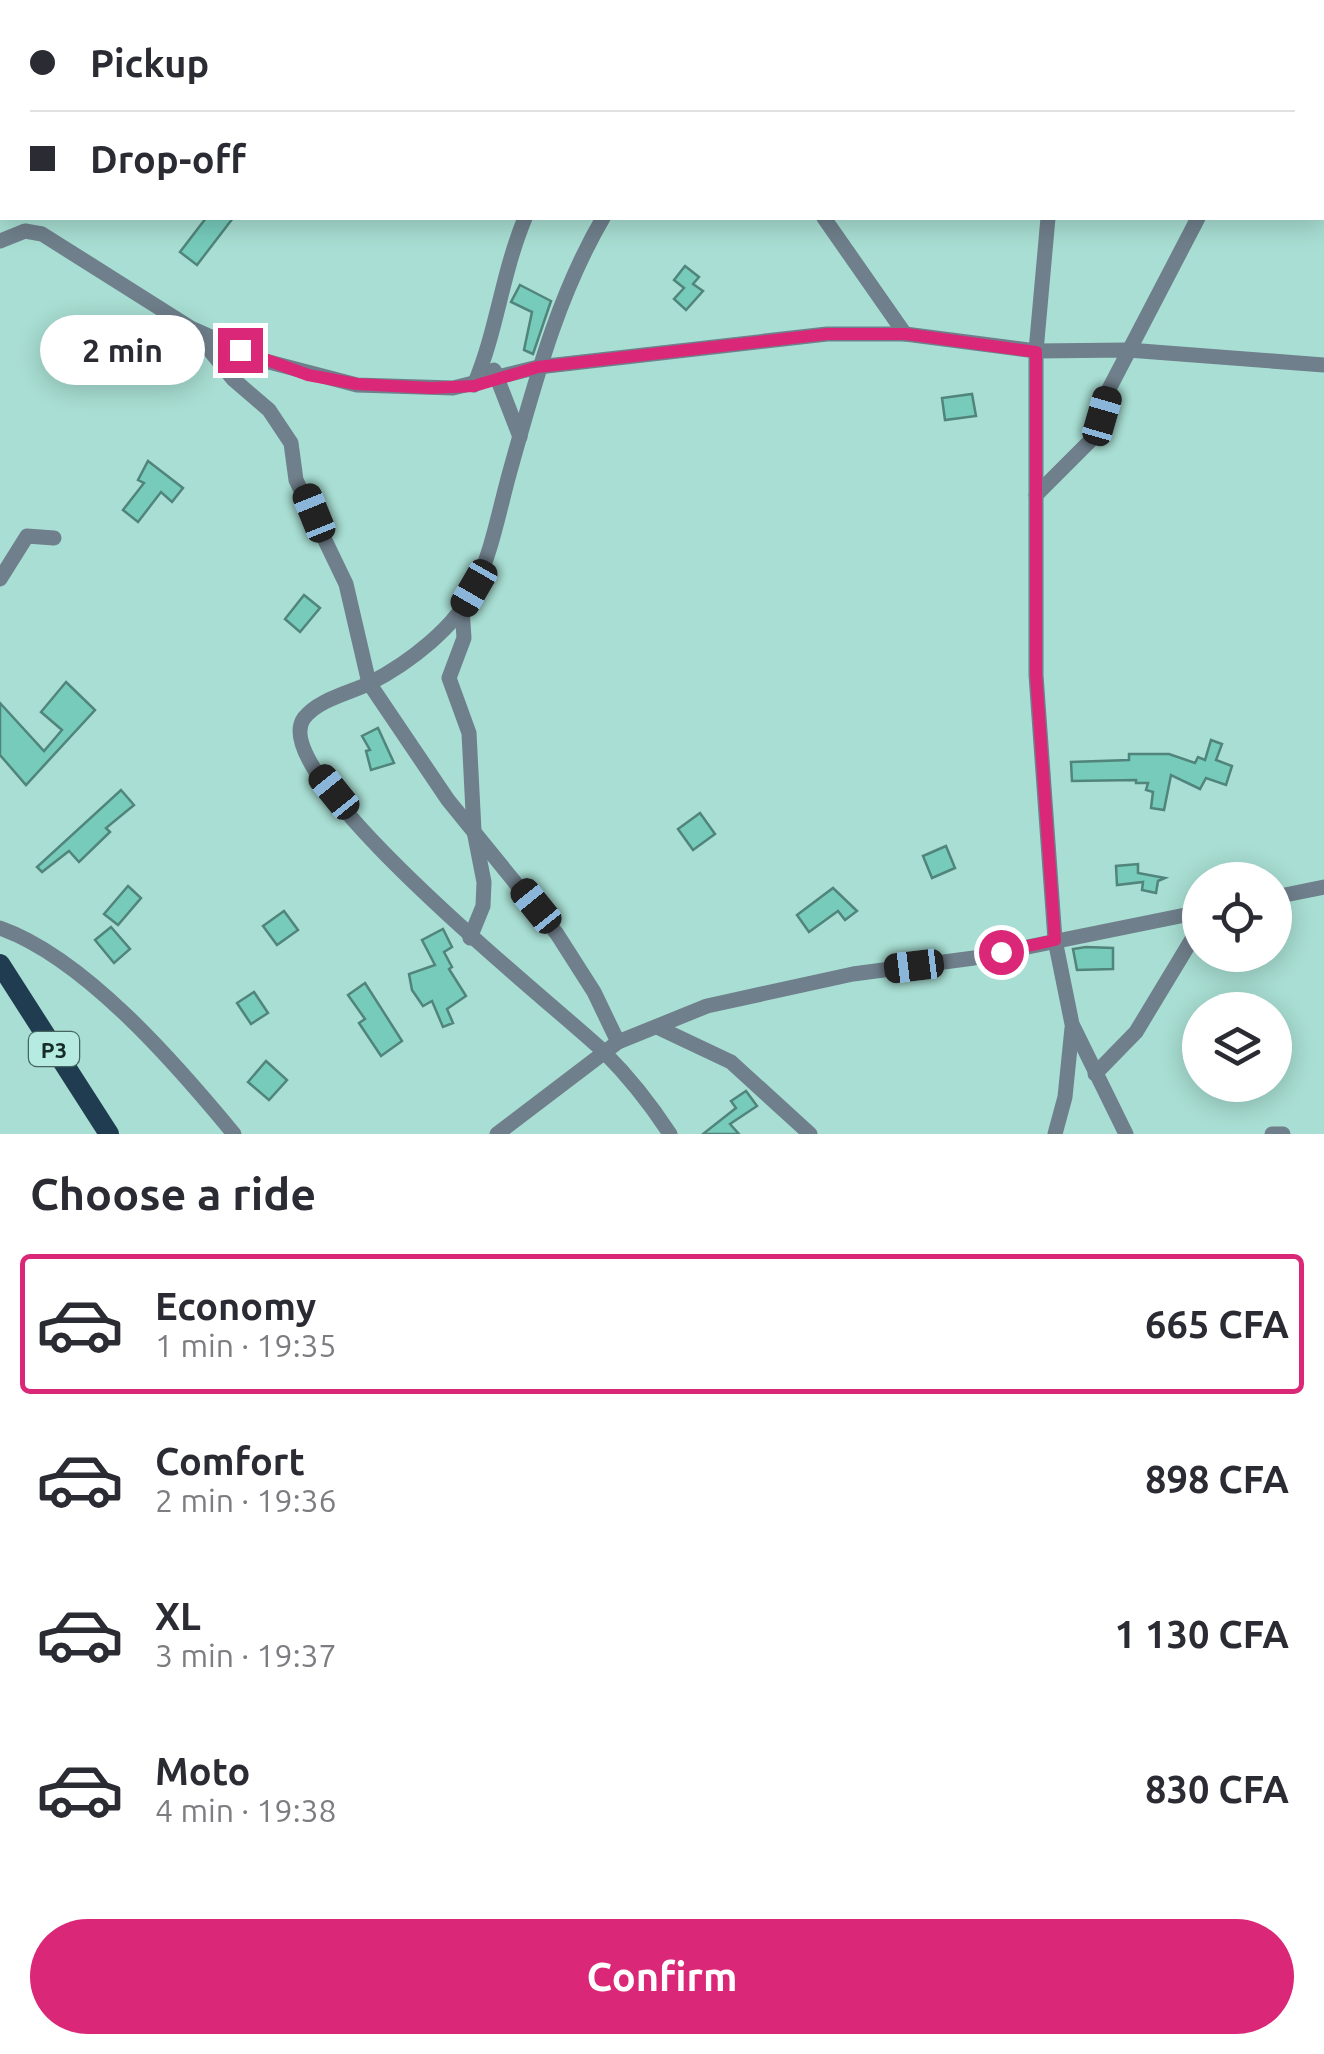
<!DOCTYPE html>
<meta charset="utf-8">
<style>
:root{--surface:#fff;--page:#f7f7f7;--text:#2b2b33;--muted:#7c7c81;--line:#e1e1e2;--accent:#db2777}
body{margin:0;font-family:Ubuntu,sans-serif;background:var(--page);color:var(--text);height:100vh;display:flex;flex-direction:column;font-size:38px;white-space:nowrap}
*{box-sizing:border-box;margin:0}
p{font-size:32px;color:var(--muted)}
.icon{flex:none;width:55px;height:55px;fill:none;stroke:currentColor;stroke-width:2;stroke-linecap:round;stroke-linejoin:round}
.map{position:relative;height:1134px;overflow:hidden}
.panel{display:flex;flex-direction:column;background:var(--surface);flex:1}
.panel>*{flex:none}
.guide{position:absolute;left:0px;top:0px;width:1325px;height:220px;box-shadow:0 5px 25px #0003;display:grid;align-content:center;height:220px;padding:0 30px;background:var(--surface)}
.tools{position:absolute;left:1182px;top:862px;display:grid;gap:20px}
.tools a{display:grid;place-items:center;width:110px;height:110px;border-radius:50%;background:var(--surface);box-shadow:0 5px 25px #0003;font-size:50px}
.end{position:absolute;width:45px;height:45px;margin:-22px;border:12px solid #db2777;background:#fff;box-shadow:0 0 0 5px #fff}
.from{border-radius:50%}
.bubble{position:absolute;height:70px;border-radius:35px;background:var(--surface);box-shadow:0 5px 25px #0003;font-size:32px;font-weight:700;line-height:70px;text-align:center}
.car{position:absolute;width:30px;height:60px;margin:-30px -15px;border-radius:12px;box-shadow:0 0 8px 2px #0007;background:linear-gradient(#222 24%,#8ab4d8 0 40%,#222 0 76%,#8ab4d8 0 86%,#222 0)}
.guide b{display:flex;align-items:center;gap:35px;height:95px;font-size:38px}
.guide b+b{border-top:2px solid var(--line)}
.guide i{width:25px;height:25px;background:var(--text)}
ul{padding:0;list-style:none}
li{display:flex;align-items:center;gap:30px;height:140px;margin:0 20px 15px;padding:0 10px;border:5px solid transparent;border-radius:10px}
li div{flex:1}
li b{display:block;font-size:38px}
li em{font-style:normal;font-weight:700}
li.current{border-color:var(--accent)}
li>.icon{width:90px;height:90px;stroke-width:1.5}
h2{padding:0 30px;font-size:45px;line-height:120px}
.cta{display:flex;gap:20px;margin-top:auto;padding:20px 30px}
.cta a{flex:1;height:115px;border-radius:60px;background:var(--accent);color:#fff;font-size:40px;font-weight:700;line-height:115px;text-align:center}
.map>svg:first-child{display:block}
.building{fill:#76cbbb;stroke:#51847a;stroke-width:2.5}
.lines{fill:none;stroke-linecap:round;stroke-linejoin:round}
.minor{stroke:#6f7f8b;stroke-width:15}
.major{stroke:#203c50;stroke-width:20}
.route{stroke:#db2777;stroke-width:12}
.labels{text-anchor:middle;dominant-baseline:central;stroke-width:10;stroke-linejoin:round;paint-order:stroke}
.shield{fill:#b5ebe0;stroke:#46655f;stroke-width:2.5}
.shield-label{font-size:22px;font-weight:bold;fill:#162c28}
</style>
<div class="map">
<svg width="1324" height="1134" viewBox="0 0 1324 1134">
<rect width="100%" height="100%" fill="#a8ded3"/>
<g class="building">
<polygon points="206,218 233,218 197,265 180,252"/>
<polygon points="685,266 699,277 693,284 703,291 686,310 674,299 684,288 674,280"/>
<polygon points="520,285 551,301 533,354 524,350 532,312 511,302"/>
<polygon points="972,394 976,416 945,420 942,398"/>
<polygon points="148,461 183,488 172,502 161,492 138,522 123,510 144,483 138,480"/>
<polygon points="304,595 320,608 300,632 285,619"/>
<polygon points="66,682 95,710 26,785 0,755 0,703 44,751 62,730 41,712"/>
<polygon points="378,728 394,763 371,770 366,751 370,750 362,736"/>
<polygon points="1211,740 1222,744 1216,760 1232,766 1226,785 1206,778 1200,789 1171,775 1164,810 1151,808 1153,792 1146,790 1148,783 1136,783 1136,780 1072,781 1071,762 1129,760 1129,754 1169,754 1195,763 1198,757 1205,760"/>
<polygon points="121,790 134,805 106,828 110,832 79,862 69,851 42,872 37,867"/>
<polygon points="700,813 715,834 693,850 678,829"/>
<polygon points="946,846 955,868 932,878 923,856"/>
<polygon points="1138,864 1138,873 1165,878 1158,881 1156,893 1142,890 1143,882 1117,885 1116,866"/>
<polygon points="128,886 141,898 118,925 104,914"/>
<polygon points="833,888 857,911 845,920 838,911 809,932 797,915"/>
<polygon points="284,911 298,930 277,945 263,926"/>
<polygon points="111,927 130,949 114,963 95,940"/>
<polygon points="443,929 452,947 444,952 452,967 449,969 466,996 447,1009 453,1023 443,1027 432,1001 423,1006 412,990 409,974 435,965 422,940"/>
<polygon points="1086,947 1113,948 1113,969 1077,970 1073,949"/>
<polygon points="365,983 402,1041 381,1056 359,1023 365,1019 348,995"/>
<polygon points="254,992 268,1013 251,1024 237,1003"/>
<polygon points="266,1061 287,1080 269,1100 248,1082"/>
<polygon points="746,1091 757,1106 730,1124 739,1134 703,1134 736,1108 731,1101"/>
</g>
<g class="lines">
<g class="minor">
<polyline points="591,0 593,2"/>
<polyline points="1141,0 1145,2"/>
<polyline points="203,2 205,0"/>
<polyline points="659,2 660,0"/>
<polyline points="1070,2 1070,0"/>
<polyline points="1302,2 1304,0"/>
<polyline points="1322,104 1324,105"/>
<path d="M603,218c-45,77 -67,161 -91,246 -12,41 -19,85 -37,123 -19,40 -66,76 -105,96 -20,10 -51,16 -66,35 -42,56 259,294 300,334 25,25 47,53 66,82"/>
<polyline points="824,218 905,334"/>
<polyline points="1048,218 1036,351 1036,675 1055,940 1072,1024 1126,1134"/>
<polyline points="0,241 25,231 42,234 191,328 265,361 357,385 453,388 538,367 827,334 905,334 1036,351 1128,350 1324,365"/>
<polyline points="194,331 233,379 269,410 291,443 296,480 346,584 369,683 448,800 557,934 594,992 618,1042"/>
<polyline points="494,370 520,437"/>
<path d="M474,385c23,-54 28,-112 51,-167"/>
<polyline points="1036,495 1091,440 1109,389 1198,218"/>
<polyline points="0,579 27,536 54,538"/>
<polyline points="462,609 464,638 449,678 469,733 474,831 484,882 483,906 470,938"/>
<polyline points="1275,897 1324,887"/>
<path d="M0,928c85,30 177,137 234,206"/>
<polyline points="657,1027 731,1062 810,1134"/>
<polyline points="1095,1074 1136,1032 1200,926"/>
<polyline points="497,1134 618,1042 707,1006 853,974 974,958 1200,912"/>
<polyline points="1055,1134 1065,1097 1072,1028"/>
<polyline points="1272,1134 1283,1134"/>
</g>
<polyline class="major" points="0,964 109,1134"/>
</g>
<g class="lines">
<polyline class="route" points="240,350 308,375 357,384 431,388 474,386 538,367 827,334 906,334 1036,352 1036,674 1055,940 1001,952"/>
</g>
<g class="labels">
<rect class="shield" x="29" y="1032" width="50" height="34" rx="8"/>
<g class="shield-label">
<text x="54" y="1049">P3</text>
</g>
</g>
</svg>
<div class="tools">
<a><svg class="icon" aria-label="locate" viewBox="0 0 24 24"><circle cx="12" cy="12" r="6"/><path d="M12 2v4M12 18v4M2 12h4M18 12h4"/></svg></a>
<a><svg class="icon" aria-label="layers" viewBox="0 0 24 24"><path d="M12 4l9 5-9 5-9-5zM3 14l9 5 9-5"/></svg></a>
</div>
<i class="end from" style="left:1001px;top:952px"></i>
<i class="end" style="left:240px;top:350px"></i>
<div class="bubble" style="left:40px;top:315px;width:165px">2 min</div>
<i class="car" style="left:1102px;top:416px;rotate:16deg"></i>
<i class="car" style="left:314px;top:513px;rotate:338deg"></i>
<i class="car" style="left:474px;top:588px;rotate:210deg"></i>
<i class="car" style="left:334px;top:792px;rotate:321deg"></i>
<i class="car" style="left:536px;top:906px;rotate:321deg"></i>
<i class="car" style="left:914px;top:966px;rotate:263deg"></i>
<div class="guide">
<b><i class="from"></i>Pickup</b>
<b><i></i>Drop-off</b>
</div>
</div>
<section class="panel">
<h2>Choose a ride</h2>
<ul>
<li class="current"><svg class="icon" aria-label="car" viewBox="0 0 24 24"><path d="M5 17H2v-5l4-1 3-4h7l3 4 3 1v5h-3M9 17h6M6 11h13"/><circle cx="7" cy="17" r="2"/><circle cx="17" cy="17" r="2"/></svg><div><b>Economy</b><p>1 min · 19:35</p></div><em>665 CFA</em></li>
<li><svg class="icon" aria-label="car" viewBox="0 0 24 24"><path d="M5 17H2v-5l4-1 3-4h7l3 4 3 1v5h-3M9 17h6M6 11h13"/><circle cx="7" cy="17" r="2"/><circle cx="17" cy="17" r="2"/></svg><div><b>Comfort</b><p>2 min · 19:36</p></div><em>898 CFA</em></li>
<li><svg class="icon" aria-label="car" viewBox="0 0 24 24"><path d="M5 17H2v-5l4-1 3-4h7l3 4 3 1v5h-3M9 17h6M6 11h13"/><circle cx="7" cy="17" r="2"/><circle cx="17" cy="17" r="2"/></svg><div><b>XL</b><p>3 min · 19:37</p></div><em>1 130 CFA</em></li>
<li><svg class="icon" aria-label="car" viewBox="0 0 24 24"><path d="M5 17H2v-5l4-1 3-4h7l3 4 3 1v5h-3M9 17h6M6 11h13"/><circle cx="7" cy="17" r="2"/><circle cx="17" cy="17" r="2"/></svg><div><b>Moto</b><p>4 min · 19:38</p></div><em>830 CFA</em></li>
</ul>
<div class="cta"><a>Confirm</a></div>
</section>
